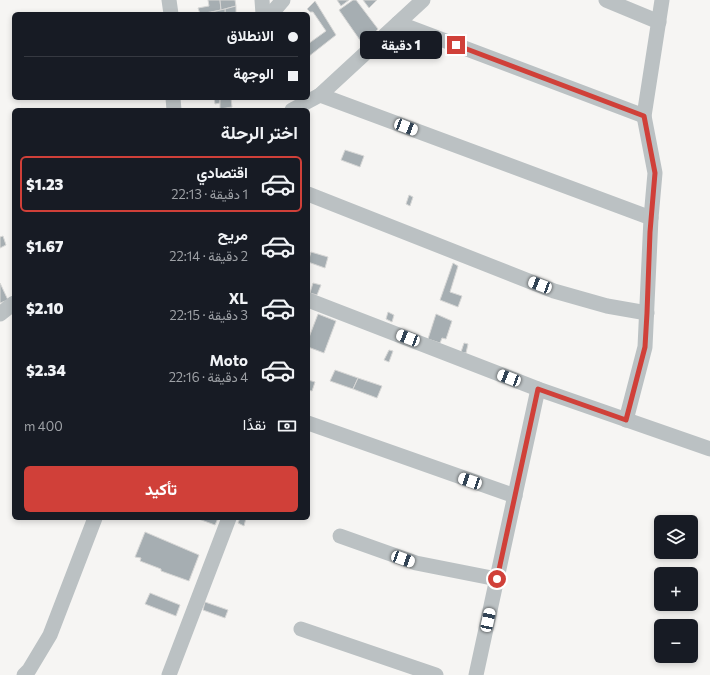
<!DOCTYPE html>
<html lang="ar">
<meta charset="utf-8">
<style>
:root{--surface:#171b24;--page:#20242c;--text:#f1f3f6;--muted:#9ea1a6;--line:#363941;--accent:#d04039}
body{margin:0;font-family:Commissioner,Vazirmatn,sans-serif;background:var(--page);color:var(--text);direction:rtl;height:100vh;display:flex;flex-direction:column;font-size:15px;white-space:nowrap}
*{box-sizing:border-box;margin:0}
p{font-size:13px;color:var(--muted)}
.icon{flex:none;width:22px;height:22px;fill:none;stroke:currentColor;stroke-width:2;stroke-linecap:round;stroke-linejoin:round}
.map{position:relative;flex:1;overflow:hidden;direction:ltr}
.details{position:absolute;left:12px;top:108px;width:298px;height:412px;display:flex;flex-direction:column;background:var(--surface);border-radius:6px;box-shadow:0 2px 6px #0003;direction:rtl}
.details>*{flex:none}
.guide{position:absolute;left:12px;top:12px;width:298px;height:88px;border-radius:6px;box-shadow:0 2px 6px #0003;direction:rtl;display:grid;align-content:center;height:88px;padding:0 12px;background:var(--surface)}
.fabs{position:absolute;left:654px;top:515px;display:grid;gap:8px}
.fabs a{display:grid;place-items:center;width:44px;height:44px;border-radius:6px;background:var(--surface);box-shadow:0 2px 6px #0003;font-size:20px}
.end{position:absolute;width:18px;height:18px;margin:-9px;border:5px solid #d04039;background:#fff;box-shadow:0 0 0 2px #fff}
.from{border-radius:50%}
.bubble{position:absolute;height:28px;border-radius:6px;background:var(--surface);box-shadow:0 2px 6px #0003;font-size:13px;font-weight:800;line-height:28px;text-align:center;direction:rtl}
.car{position:absolute;width:12px;height:24px;margin:-12px -6px;border-radius:5px;box-shadow:0 0 3px 1px #0007;background:linear-gradient(#fff 24%,#345 0 40%,#fff 0 76%,#345 0 86%,#fff 0)}
.guide b{display:flex;align-items:center;gap:14px;height:38px;font-size:15px}
.guide b+b{border-top:1px solid var(--line)}
.guide i{width:10px;height:10px;background:var(--text)}
ul{padding:0;list-style:none}
li{display:flex;align-items:center;gap:12px;height:56px;margin:0 8px 6px;padding:0 4px;border:2px solid transparent;border-radius:6px}
li div{flex:1}
li b{display:block;font-size:15px}
li em{font-style:normal;font-weight:800}
li.selected{border-color:var(--accent)}
li>.icon{width:36px;height:36px;stroke-width:1.5}
h2{padding:0 12px;font-size:18px;line-height:48px}
.pay{display:flex;align-items:center;gap:10px;height:44px;padding:0 12px;font-size:15px}
.pay p{margin-inline-start:auto}
.primary-button{display:flex;gap:8px;margin-top:auto;padding:8px 12px}
.primary-button a{flex:1;height:46px;border-radius:6px;background:var(--accent);color:#fff;font-size:16px;font-weight:800;line-height:46px;text-align:center}
.map>svg:first-child{display:block}
.building{fill:#a6aeb2;stroke:#d7d7d6}
.lines{fill:none;stroke-linecap:round;stroke-linejoin:round}
.street{stroke:#bbc1c3;stroke-width:15}
.route{stroke:#d04039;stroke-width:5}
</style>
<div class="map">
<svg width="710" height="675" viewBox="0 0 710 675">
<rect width="100%" height="100%" fill="#f6f5f3"/>
<g class="building">
<polygon points="208,0 220,0 221,10 200,14 198,8 209,6"/>
<polygon points="220,0 235,0 236,6 221,10"/>
<polygon points="337,0 349,0 341,6"/>
<polygon points="353,0 356,0 378,29 364,46 339,10"/>
<polygon points="363,0 377,0 369,8"/>
<polygon points="315,1 336,35 308,57 308,44 326,31 313,12 310,12 307,9"/>
<polygon points="236,6 236,14 225,14 225,9"/>
<polygon points="225,9 225,14 212,14 212,12"/>
<polygon points="214,98 220,98 220,103 215,104"/>
<polygon points="220,98 231,98 232,107 220,109"/>
<polygon points="345,150 364,156 360,167 341,160"/>
<polygon points="409,195 413,197 410,206 406,204"/>
<polygon points="3,236 6,245 0,248 0,237"/>
<polygon points="311,252 328,257 325,268 308,262"/>
<polygon points="453,263 458,266 450,292 462,296 458,307 440,300"/>
<polygon points="0,283 8,300 0,303"/>
<polygon points="313,283 321,285 317,295 310,293"/>
<polygon points="388,312 394,315 392,322 386,319"/>
<polygon points="318,314 336,321 324,353 308,347 308,340"/>
<polygon points="436,314 452,321 446,339 442,338 440,343 428,339"/>
<polygon points="464,343 468,344 466,353 461,352"/>
<polygon points="389,350 393,351 389,362 384,360"/>
<polygon points="335,370 358,378 353,389 330,381"/>
<polygon points="358,378 382,386 377,398 353,389"/>
<polygon points="308,380 315,382 312,391 308,390"/>
<polygon points="196,518 218,518 215,525"/>
<polygon points="240,518 246,518 244,526 238,523"/>
<polygon points="145,532 199,555 189,581 161,571 161,569 140,561 141,558 135,557"/>
<polygon points="150,593 180,605 176,616 145,604"/>
<polygon points="205,602 228,610 225,618 203,610"/>
</g>
<g class="lines">
<g class="street">
<polyline points="169,0 171,14"/>
<polyline points="262,0 263,14"/>
<polyline points="606,0 659,22"/>
<polyline points="271,14 283,0"/>
<polyline points="398,23 644,116"/>
<polyline points="320,95 651,218"/>
<polyline points="173,98 174,110"/>
<polyline points="292,110 320,95 423,0"/>
<polyline points="308,194 554,291 607,306 647,313"/>
<polyline points="308,300 538,389 710,449"/>
<polyline points="0,314 14,303"/>
<polyline points="626,420 645,347 651,218 655,173 644,116 662,0"/>
<polyline points="308,423 515,496"/>
<polyline points="340,536 416,563 497,579"/>
<polyline points="301,629 436,675"/>
<polyline points="24,675 29,670 50,635 95,518"/>
<polyline points="169,675 229,518"/>
<polyline points="476,675 538,389"/>
</g>
</g>
<g class="lines">
<polyline class="route" points="456,45 644,116 655,173 650,232 647,313 645,347 626,420 538,389 497,579"/>
</g>
</svg>
<div class="fabs">
<a><svg class="icon" aria-label="layers" viewBox="0 0 24 24"><path d="M12 4l9 5-9 5-9-5zM3 14l9 5 9-5"/></svg></a>
<a>+</a>
<a>−</a>
</div>
<i class="end from" style="left:497px;top:579px"></i>
<i class="end" style="left:456px;top:45px"></i>
<div class="bubble" style="left:360px;top:31px;width:82px">1 دقيقة</div>
<i class="car" style="left:406px;top:127px;rotate:111deg"></i>
<i class="car" style="left:540px;top:285px;rotate:291deg"></i>
<i class="car" style="left:408px;top:338px;rotate:291deg"></i>
<i class="car" style="left:509px;top:378px;rotate:291deg"></i>
<i class="car" style="left:470px;top:481px;rotate:289deg"></i>
<i class="car" style="left:403px;top:559px;rotate:110deg"></i>
<i class="car" style="left:488px;top:620px;rotate:12deg"></i>
<div class="guide">
<b><i class="from"></i>الانطلاق</b>
<b><i></i>الوجهة</b>
</div>
<section class="details">
<h2>اختر الرحلة</h2>
<ul>
<li class="selected"><svg class="icon" aria-label="car" viewBox="0 0 24 24"><path d="M5 17H2v-5l4-1 3-4h7l3 4 3 1v5h-3M9 17h6M6 11h13"/><circle cx="7" cy="17" r="2"/><circle cx="17" cy="17" r="2"/></svg><div><b>اقتصادي</b><p>1 دقيقة · 22:13</p></div><em>$1.23</em></li>
<li><svg class="icon" aria-label="car" viewBox="0 0 24 24"><path d="M5 17H2v-5l4-1 3-4h7l3 4 3 1v5h-3M9 17h6M6 11h13"/><circle cx="7" cy="17" r="2"/><circle cx="17" cy="17" r="2"/></svg><div><b>مريح</b><p>2 دقيقة · 22:14</p></div><em>$1.67</em></li>
<li><svg class="icon" aria-label="car" viewBox="0 0 24 24"><path d="M5 17H2v-5l4-1 3-4h7l3 4 3 1v5h-3M9 17h6M6 11h13"/><circle cx="7" cy="17" r="2"/><circle cx="17" cy="17" r="2"/></svg><div><b>XL</b><p>3 دقيقة · 22:15</p></div><em>$2.10</em></li>
<li><svg class="icon" aria-label="car" viewBox="0 0 24 24"><path d="M5 17H2v-5l4-1 3-4h7l3 4 3 1v5h-3M9 17h6M6 11h13"/><circle cx="7" cy="17" r="2"/><circle cx="17" cy="17" r="2"/></svg><div><b>Moto</b><p>4 دقيقة · 22:16</p></div><em>$2.34</em></li>
</ul>
<div class="pay"><svg class="icon" aria-label="cash" viewBox="0 0 24 24"><path d="M3 7h18v10H3z"/><circle cx="12" cy="12" r="2"/></svg>نقدًا<p>400 m</p></div>
<div class="primary-button"><a>تأكيد</a></div>
</section>
</div>
